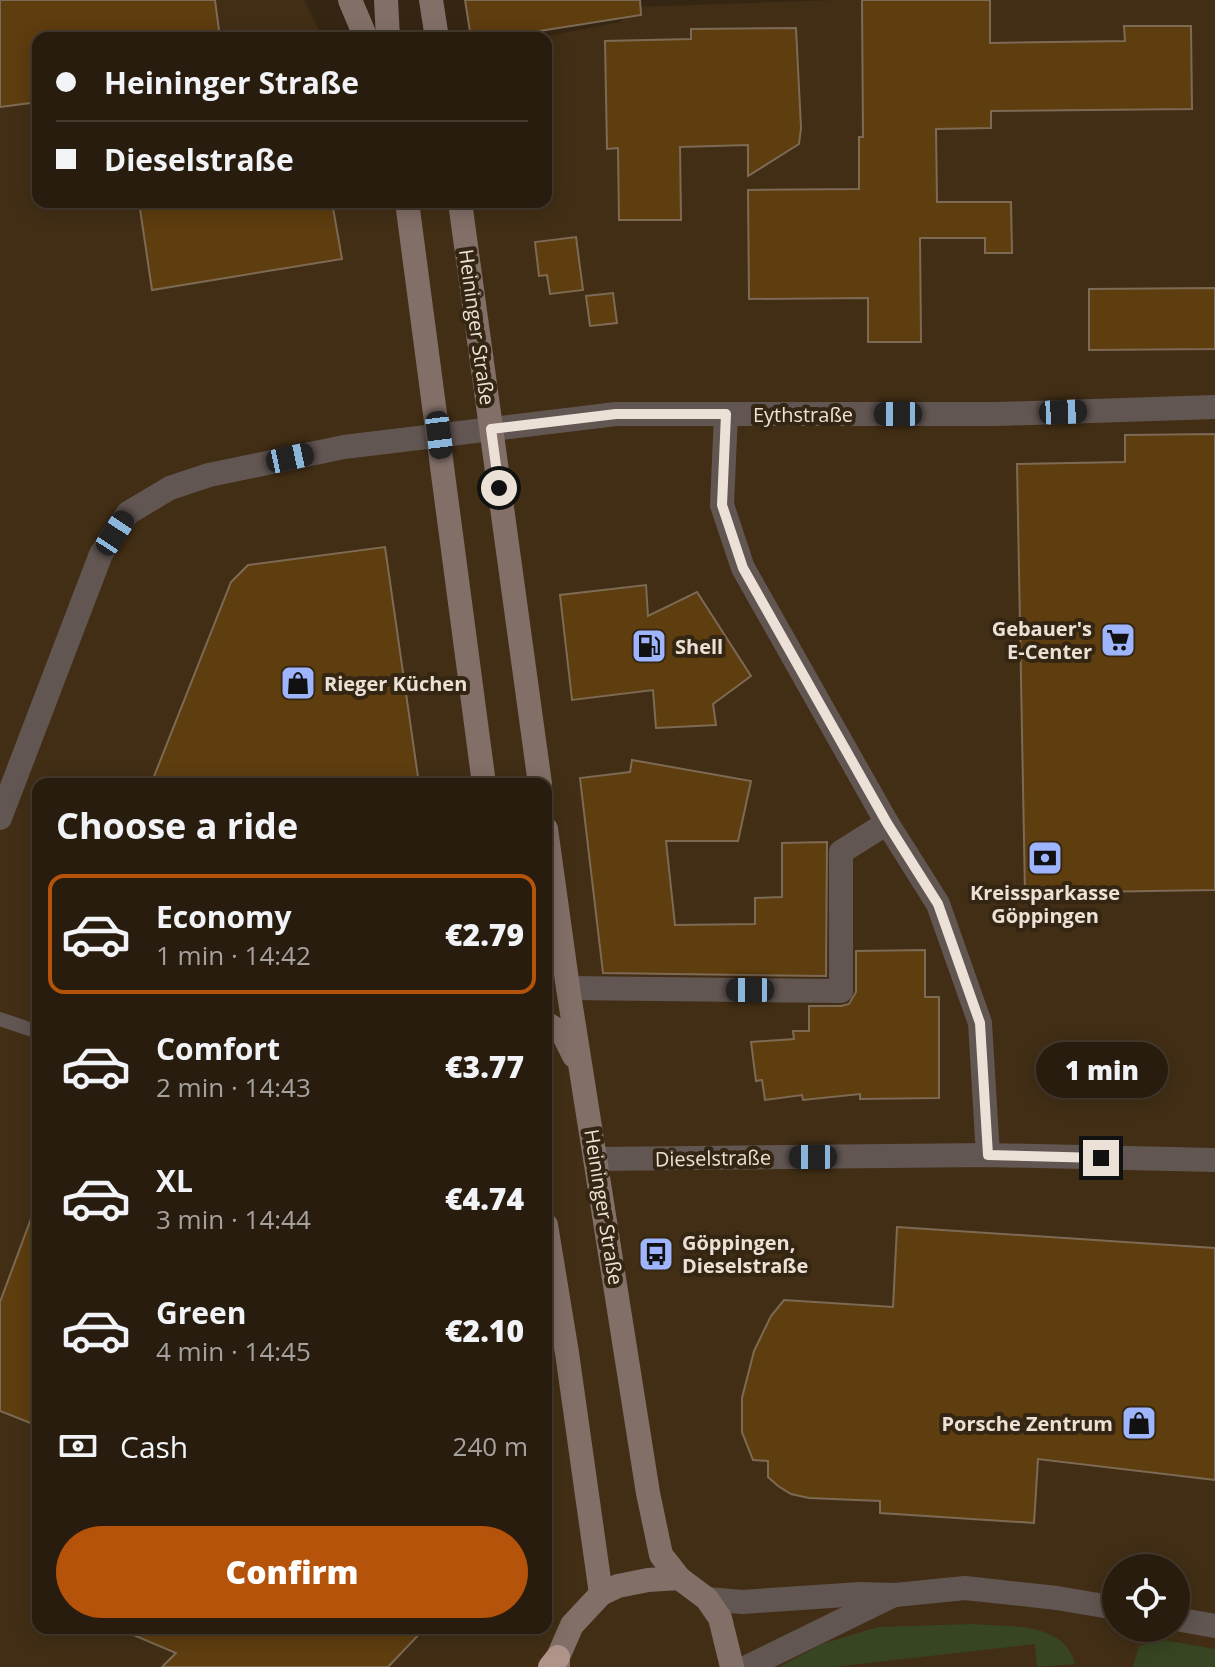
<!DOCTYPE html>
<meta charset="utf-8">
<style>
:root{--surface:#281c0e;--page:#34291c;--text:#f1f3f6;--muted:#a5a19e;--line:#443a2e;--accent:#b45309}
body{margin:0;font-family:"Open Sans",sans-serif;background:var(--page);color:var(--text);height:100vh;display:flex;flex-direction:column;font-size:30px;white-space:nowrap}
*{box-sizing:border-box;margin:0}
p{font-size:26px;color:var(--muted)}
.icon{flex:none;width:44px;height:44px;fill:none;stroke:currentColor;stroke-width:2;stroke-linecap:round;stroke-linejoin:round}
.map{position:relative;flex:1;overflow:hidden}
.panel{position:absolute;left:32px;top:778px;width:520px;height:856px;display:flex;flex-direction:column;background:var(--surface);border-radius:16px;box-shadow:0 4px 20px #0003,0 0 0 2px var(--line)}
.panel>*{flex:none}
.top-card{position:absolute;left:32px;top:32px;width:520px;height:176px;border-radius:16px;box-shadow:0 4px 20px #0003,0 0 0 2px var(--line);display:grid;align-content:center;height:176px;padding:0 24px;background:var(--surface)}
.buttons{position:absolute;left:1102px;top:1554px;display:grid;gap:16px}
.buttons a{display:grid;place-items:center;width:88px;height:88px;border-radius:50%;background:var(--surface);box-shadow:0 4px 20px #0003,0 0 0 2px var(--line);font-size:40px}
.end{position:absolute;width:36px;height:36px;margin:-18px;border:10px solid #ece1d6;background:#111;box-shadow:0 0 0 4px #111}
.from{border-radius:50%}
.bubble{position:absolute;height:56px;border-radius:28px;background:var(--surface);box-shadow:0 4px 20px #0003,0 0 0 2px var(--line);font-size:26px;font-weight:800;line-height:56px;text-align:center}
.car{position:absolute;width:24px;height:48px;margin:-24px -12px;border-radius:10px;box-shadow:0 0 6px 2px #0007;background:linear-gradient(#222 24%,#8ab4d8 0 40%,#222 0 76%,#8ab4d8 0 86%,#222 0)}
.top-card b{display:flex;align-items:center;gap:28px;height:76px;font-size:30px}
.top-card b+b{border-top:2px solid var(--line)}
.top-card i{width:20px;height:20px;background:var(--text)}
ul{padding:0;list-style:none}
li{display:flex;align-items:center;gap:24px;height:120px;margin:0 16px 12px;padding:0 8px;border:4px solid transparent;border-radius:16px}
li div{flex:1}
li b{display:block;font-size:30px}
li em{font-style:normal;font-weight:800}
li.current{border-color:var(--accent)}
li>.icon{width:72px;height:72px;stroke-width:1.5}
h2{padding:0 24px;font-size:36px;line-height:96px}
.pay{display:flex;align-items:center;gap:20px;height:88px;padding:0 24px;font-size:30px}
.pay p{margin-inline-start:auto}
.button{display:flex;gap:16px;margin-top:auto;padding:16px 24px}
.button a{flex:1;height:92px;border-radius:48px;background:var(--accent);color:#fff;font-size:32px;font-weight:800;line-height:92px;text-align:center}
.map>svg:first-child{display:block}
.built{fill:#422e15;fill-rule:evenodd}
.green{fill:#384522}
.building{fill:#5e3d0f;stroke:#7d6a55;stroke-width:2}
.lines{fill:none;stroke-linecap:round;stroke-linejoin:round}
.lane{stroke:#625652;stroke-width:14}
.street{stroke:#625652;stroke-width:24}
.secondary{stroke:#826f68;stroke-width:24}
.highway{stroke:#b19489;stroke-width:24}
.route{stroke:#ece1d6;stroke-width:10}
.labels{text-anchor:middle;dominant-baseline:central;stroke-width:8;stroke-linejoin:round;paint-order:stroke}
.street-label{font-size:20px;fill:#ece1d6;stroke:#352613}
.poi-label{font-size:20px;font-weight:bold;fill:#ece1d6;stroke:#352613;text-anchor:start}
</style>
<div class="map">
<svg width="1215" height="1667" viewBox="0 0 1215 1667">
<rect width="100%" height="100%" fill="#352613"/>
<path class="built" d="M0,0h304l19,38h-285v164h508v-164h-8l82,-16 15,-15 201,-7h379v1667h-1215zM38,784h508v844h-508zM1116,1568h60v60h-60z"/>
<g class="green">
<path d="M973,1624c34,3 92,-3 102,40l-38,3 -2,-23 -202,23h-54l43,-23 56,-17z"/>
<polygon points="1163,1640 1215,1649 1215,1667 1133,1667 1139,1646"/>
</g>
<g class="building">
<polygon points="0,0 215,0 220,38 38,38 38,102 0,107"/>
<polygon points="465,0 640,0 641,15 495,38 471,38"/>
<polygon points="862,0 990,0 990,43 1125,41 1124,26 1191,26 1192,109 991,111 991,128 936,129 937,202 1011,202 1012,253 985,253 985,238 920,238 921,342 868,342 868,298 749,299 748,190 859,189 859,137 863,137"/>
<polygon points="796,28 801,128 799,144 748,176 748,145 680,147 681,220 619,220 618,148 607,149 605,41 691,39 691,29"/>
<polygon points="139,202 332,202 342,259 152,290"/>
<polygon points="576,237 583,290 550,294 547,275 539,276 535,242"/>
<polygon points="1215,288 1215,349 1089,350 1089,289"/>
<polygon points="613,293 617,323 590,326 586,296"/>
<polygon points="1215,434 1215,890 1025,893 1017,464 1125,462 1125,435"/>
<polygon points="385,547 419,784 151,784 231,582 248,565"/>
<polygon points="646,585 648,616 697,592 751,676 713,704 716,725 656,728 653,690 572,700 560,595"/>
<polygon points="632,760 751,781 738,841 666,841 675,925 755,924 755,898 782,897 782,843 827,842 826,976 603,973 580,778 630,772"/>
<polygon points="925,950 925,997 939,997 939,1098 860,1099 860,1094 803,1100 802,1095 765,1100 762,1080 756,1081 751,1042 794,1039 793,1031 809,1031 809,1006 841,1006 849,1004 856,992 856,951"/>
<polygon points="35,1208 38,1209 38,1426 0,1411 0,1302"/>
<polygon points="897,1227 1215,1248 1215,1480 1038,1459 1034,1523 880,1513 880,1501 809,1498 791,1494 778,1486 768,1477 768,1461 753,1460 742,1432 742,1398 754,1351 771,1316 784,1300 893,1307"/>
<polygon points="117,1628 425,1628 388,1667 162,1667 176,1653"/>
</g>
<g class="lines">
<polyline class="lane" points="0,1019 38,1032"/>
<g class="street">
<polyline points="726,414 722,505 743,568 887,823 938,904 980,1023 988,1155"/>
<polyline points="0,818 101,554 128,513 170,488 209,475 344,447 616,414 997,414 1215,407"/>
<polyline points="568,988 841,991 841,852 887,823"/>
<polyline points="595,1159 988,1155 1215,1160"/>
<polyline points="707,1599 742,1602 860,1594 895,1595 965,1588 1057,1598 1116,1608"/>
<polyline points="1176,1619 1215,1626"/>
<polyline points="747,1667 892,1596"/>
</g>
<g class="secondary">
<polyline points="350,0 366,38"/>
<polyline points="386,0 388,38"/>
<polyline points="431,0 437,38"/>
<polyline points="407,202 484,784"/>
<polyline points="460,202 540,784"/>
<polyline points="546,829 568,988 648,1493 661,1555 679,1578"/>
<polyline points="546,1023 563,1034 574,1056"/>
<polyline points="546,1225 567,1353 601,1594"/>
<polyline points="558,1667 558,1657 572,1625 601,1594 618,1586 648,1580 679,1578 707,1599 720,1618 732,1667"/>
</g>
<polyline class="highway" points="550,1667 558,1657"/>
</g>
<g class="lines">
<polyline class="route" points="499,488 491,429 616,414 726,414 722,505 743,568 887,823 938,904 980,1023 988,1155 1101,1158"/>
</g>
<defs>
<symbol id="supermarket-square" viewBox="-11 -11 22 22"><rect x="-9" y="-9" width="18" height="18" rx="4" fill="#9eb4fd" stroke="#352613"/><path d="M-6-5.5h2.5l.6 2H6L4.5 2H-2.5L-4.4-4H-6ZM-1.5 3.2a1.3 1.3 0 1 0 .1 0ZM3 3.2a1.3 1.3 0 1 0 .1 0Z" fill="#111"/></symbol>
<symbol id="fuel-square" viewBox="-11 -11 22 22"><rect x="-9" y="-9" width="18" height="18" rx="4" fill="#9eb4fd" stroke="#352613"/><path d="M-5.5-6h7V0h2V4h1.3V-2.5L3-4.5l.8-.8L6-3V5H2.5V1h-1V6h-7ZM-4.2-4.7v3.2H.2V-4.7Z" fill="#111"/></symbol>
<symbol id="shop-square" viewBox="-11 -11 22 22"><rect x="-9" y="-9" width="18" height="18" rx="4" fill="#9eb4fd" stroke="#352613"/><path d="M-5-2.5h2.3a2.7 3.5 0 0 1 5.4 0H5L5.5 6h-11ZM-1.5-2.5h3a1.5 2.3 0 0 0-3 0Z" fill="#111"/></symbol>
<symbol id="bank-square" viewBox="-11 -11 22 22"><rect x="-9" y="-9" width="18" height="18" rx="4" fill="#9eb4fd" stroke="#352613"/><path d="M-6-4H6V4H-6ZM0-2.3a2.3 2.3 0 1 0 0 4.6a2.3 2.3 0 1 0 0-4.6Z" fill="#111"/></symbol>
<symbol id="bus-square" viewBox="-11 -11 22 22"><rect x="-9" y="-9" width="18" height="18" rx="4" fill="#9eb4fd" stroke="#352613"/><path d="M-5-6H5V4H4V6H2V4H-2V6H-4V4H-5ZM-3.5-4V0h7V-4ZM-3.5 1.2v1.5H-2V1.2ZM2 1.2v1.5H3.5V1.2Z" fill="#111"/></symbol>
</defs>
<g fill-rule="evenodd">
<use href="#supermarket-square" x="1098" y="620" width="40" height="40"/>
<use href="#fuel-square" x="629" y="626" width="40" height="40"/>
<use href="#shop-square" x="278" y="663" width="40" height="40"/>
<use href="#bank-square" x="1025" y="838" width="40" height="40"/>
<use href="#bus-square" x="636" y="1234" width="40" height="40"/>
<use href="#shop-square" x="1119" y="1403" width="40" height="40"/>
</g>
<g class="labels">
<g class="street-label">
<text transform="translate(477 327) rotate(82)">Heininger Straße</text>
<text x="803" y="414">Eythstraße</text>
<text transform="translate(713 1158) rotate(-1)">Dieselstraße</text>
<text transform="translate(604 1207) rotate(81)">Heininger Straße</text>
</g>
<g class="poi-label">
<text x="1092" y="628" text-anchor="end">Gebauer's<tspan x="1092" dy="23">E-Center</tspan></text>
<text x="675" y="646">Shell</text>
<text x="324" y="683">Rieger Küchen</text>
<text x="1045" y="892" text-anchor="middle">Kreissparkasse<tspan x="1045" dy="23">Göppingen</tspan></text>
<text x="682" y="1242">Göppingen,<tspan x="682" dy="23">Dieselstraße</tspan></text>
<text x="1113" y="1423" text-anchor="end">Porsche Zentrum</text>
</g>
</g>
</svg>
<div class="buttons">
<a><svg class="icon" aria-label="locate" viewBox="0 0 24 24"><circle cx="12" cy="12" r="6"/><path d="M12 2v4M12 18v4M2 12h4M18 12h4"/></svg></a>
</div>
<i class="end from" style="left:499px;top:488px"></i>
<i class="end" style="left:1101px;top:1158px"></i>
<div class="bubble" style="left:1036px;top:1042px;width:132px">1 min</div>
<i class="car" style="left:1063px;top:412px;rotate:88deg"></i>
<i class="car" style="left:898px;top:414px;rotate:270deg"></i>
<i class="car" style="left:439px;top:435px;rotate:173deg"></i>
<i class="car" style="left:290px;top:458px;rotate:78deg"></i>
<i class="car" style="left:115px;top:533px;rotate:33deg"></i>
<i class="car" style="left:750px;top:990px;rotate:270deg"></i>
<i class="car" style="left:813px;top:1157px;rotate:270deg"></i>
<div class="top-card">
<b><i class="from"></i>Heininger Straße</b>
<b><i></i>Dieselstraße</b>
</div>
<section class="panel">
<h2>Choose a ride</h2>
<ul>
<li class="current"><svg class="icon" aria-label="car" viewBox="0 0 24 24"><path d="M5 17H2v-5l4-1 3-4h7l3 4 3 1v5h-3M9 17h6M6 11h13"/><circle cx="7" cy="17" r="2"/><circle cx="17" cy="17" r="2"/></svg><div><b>Economy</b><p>1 min · 14:42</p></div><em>€2.79</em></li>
<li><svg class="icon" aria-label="car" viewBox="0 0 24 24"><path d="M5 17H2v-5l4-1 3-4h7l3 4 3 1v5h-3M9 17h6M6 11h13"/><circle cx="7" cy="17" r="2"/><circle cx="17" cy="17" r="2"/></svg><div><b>Comfort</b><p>2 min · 14:43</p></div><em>€3.77</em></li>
<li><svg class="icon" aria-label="car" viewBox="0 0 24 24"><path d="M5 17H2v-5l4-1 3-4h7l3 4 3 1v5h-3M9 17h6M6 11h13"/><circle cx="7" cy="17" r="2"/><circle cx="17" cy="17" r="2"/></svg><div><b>XL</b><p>3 min · 14:44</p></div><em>€4.74</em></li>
<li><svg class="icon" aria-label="car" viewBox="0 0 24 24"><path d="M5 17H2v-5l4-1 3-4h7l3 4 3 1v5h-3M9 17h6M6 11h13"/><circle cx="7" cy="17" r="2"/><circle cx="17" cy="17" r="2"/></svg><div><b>Green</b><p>4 min · 14:45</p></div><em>€2.10</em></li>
</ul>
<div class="pay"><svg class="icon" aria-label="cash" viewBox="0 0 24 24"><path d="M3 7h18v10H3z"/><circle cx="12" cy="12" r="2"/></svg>Cash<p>240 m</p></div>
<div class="button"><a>Confirm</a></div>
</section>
</div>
